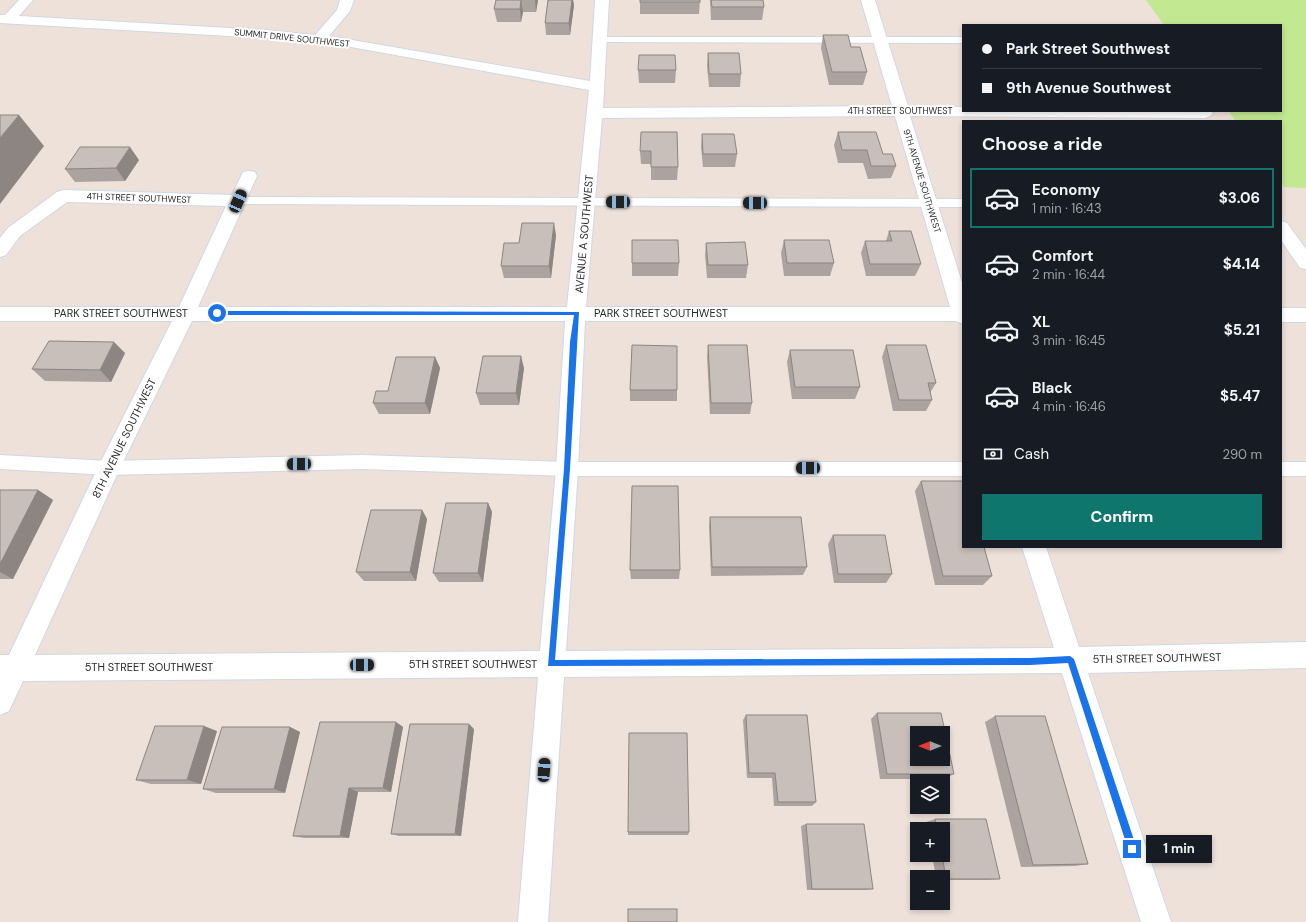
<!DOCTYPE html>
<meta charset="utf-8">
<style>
:root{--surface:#171b24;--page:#20242c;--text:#f1f3f6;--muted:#9ea1a6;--line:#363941;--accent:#0f766e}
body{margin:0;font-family:"DM Sans",sans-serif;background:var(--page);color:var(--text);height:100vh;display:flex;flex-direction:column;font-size:15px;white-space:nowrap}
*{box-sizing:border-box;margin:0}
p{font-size:13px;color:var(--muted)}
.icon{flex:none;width:22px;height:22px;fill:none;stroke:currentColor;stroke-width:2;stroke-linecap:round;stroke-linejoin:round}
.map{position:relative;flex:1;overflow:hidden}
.details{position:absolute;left:962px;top:120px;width:320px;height:428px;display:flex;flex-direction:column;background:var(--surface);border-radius:0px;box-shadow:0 2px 6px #0003}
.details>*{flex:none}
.banner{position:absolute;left:962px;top:24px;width:320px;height:88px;border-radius:0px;box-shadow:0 2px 6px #0003;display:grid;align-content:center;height:88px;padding:0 20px;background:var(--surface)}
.needle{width:26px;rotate:270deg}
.buttons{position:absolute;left:910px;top:726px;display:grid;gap:8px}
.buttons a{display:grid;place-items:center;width:40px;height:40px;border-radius:0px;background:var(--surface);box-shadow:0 2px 6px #0003;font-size:20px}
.end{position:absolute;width:18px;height:18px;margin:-9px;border:5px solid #1a73e8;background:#fff;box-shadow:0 0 0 2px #fff}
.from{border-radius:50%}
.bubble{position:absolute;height:28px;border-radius:0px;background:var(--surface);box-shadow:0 2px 6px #0003;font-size:13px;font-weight:700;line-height:28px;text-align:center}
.car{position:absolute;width:12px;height:24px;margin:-12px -6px;border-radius:5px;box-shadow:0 0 3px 1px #0007;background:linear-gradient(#222 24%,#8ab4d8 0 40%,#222 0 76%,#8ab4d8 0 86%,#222 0)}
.banner b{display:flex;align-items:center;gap:14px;height:38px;font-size:15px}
.banner b+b{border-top:1px solid var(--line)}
.banner i{width:10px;height:10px;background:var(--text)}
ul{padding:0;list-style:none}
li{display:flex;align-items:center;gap:12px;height:60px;margin:0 8px 6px;padding:0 12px;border:2px solid transparent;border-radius:0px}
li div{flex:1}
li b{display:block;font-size:15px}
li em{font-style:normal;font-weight:700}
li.current{border-color:var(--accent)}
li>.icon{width:36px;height:36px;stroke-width:1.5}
h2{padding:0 20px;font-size:18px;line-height:48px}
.pay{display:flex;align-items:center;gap:10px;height:44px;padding:0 20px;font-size:15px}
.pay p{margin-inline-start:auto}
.cta{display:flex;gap:8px;margin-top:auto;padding:8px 20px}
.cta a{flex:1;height:46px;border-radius:0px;background:var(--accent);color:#fff;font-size:16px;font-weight:700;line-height:46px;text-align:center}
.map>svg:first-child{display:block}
.green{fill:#c2e892}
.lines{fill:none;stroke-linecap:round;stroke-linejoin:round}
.service-casing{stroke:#cfd8e4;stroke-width:2}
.minor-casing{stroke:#cfd8e4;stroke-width:2}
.service{fill:#fff;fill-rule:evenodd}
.minor{fill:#fff;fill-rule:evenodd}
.wall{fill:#aca3a0}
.shaded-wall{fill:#8c8582}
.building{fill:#c8beba;stroke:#8c8582;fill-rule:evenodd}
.route{fill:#1a73e8}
.labels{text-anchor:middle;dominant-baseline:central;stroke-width:4;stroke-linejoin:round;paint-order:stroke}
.far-street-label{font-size:9px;fill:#292929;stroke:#fff}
.street-label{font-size:11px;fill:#292929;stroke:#fff}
</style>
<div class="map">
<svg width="1306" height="922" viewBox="0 0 1306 922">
<rect width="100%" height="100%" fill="#ede1da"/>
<polygon class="green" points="1146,0 1306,0 1306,188 1284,187 1281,182 1281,121 1236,121 1228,111 1281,111 1281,25 1164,25"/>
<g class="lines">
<defs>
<g id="service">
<polygon points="600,37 963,37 963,43 596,42 595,40"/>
<polygon points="238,197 963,199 963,207 234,204 232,201 234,198"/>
<polygon points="0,455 109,461 362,455 567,462 963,462 963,476 567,476 362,469 109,475 0,469"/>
<rect x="1281" y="462" width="25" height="14"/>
</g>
<g id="minor">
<path d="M19,0h14l-14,16 246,14 50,5 22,-25 3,-10h14l-4,11 -21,25 261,45 5,-81h14l-6,108 289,-2 -31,-106h14l33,106 55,1v4h248l2,2 -3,3 -5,2 -295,-2 53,170v38l-7,-3h-371l-7,148 -12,182 488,-3 -32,-101h24l33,100 227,-5v26l-218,5 83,249h-30l-79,-249 -498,4 -16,245h-30l20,-245 -515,4 -14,30 -9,4v-60h9l92,-194 71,-140h-172v-14h179l47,-101 -159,-4 -47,34 -14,19 -6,2v-19l8,-10 49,-36 6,-2 169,5 11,-23 6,-1 6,1 2,4 -59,131h369l22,-217 -249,-45 -75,-7 -265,-15v-8h5zM895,116l55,191h-364l16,-189zM192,321h373l-9,148 -16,182 -505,4 85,-187z"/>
<polygon points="1281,221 1287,223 1306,249 1306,269 1300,268 1281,240"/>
<rect x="1281" y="308" width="25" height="14"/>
</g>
</defs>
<use href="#service" class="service-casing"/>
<use href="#minor" class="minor-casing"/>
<use href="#service" class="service"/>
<use href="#minor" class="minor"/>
</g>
<g class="wall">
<polygon points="496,0 538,0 536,12 523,12 521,22 497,22 494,9"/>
<polygon points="548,0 573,0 574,5 570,35 546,35 545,23"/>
<polygon points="640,0 700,0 699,14 640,14"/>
<polygon points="710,0 763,0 764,7 762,20 711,20"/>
<polygon points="823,35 851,47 867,72 863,85 829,85 821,48"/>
<polygon points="708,53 741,74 740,87 709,87 707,66"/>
<polygon points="638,70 676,70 675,83 639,83"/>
<polygon points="677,132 678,167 677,180 651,180 651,164 641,164 640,151"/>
<polygon points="838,132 883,154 896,166 891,178 868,179 863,163 838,163 834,145"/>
<polygon points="702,134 737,154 735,167 703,167 701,147"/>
<polygon points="139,160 125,181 75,182 65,169"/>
<polygon points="889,231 921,264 915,276 866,276 861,253 865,241 886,241"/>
<polygon points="556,235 551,278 504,278 501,266 519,243"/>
<polygon points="784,240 834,263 830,276 784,276 781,253"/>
<polygon points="706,243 748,265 746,278 707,278 705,255"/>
<polygon points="632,263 679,263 678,276 632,276"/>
<polygon points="708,345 752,403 750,414 710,414 707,357"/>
<polygon points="886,345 936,383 930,393 932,400 926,411 893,411 882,357"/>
<polygon points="790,350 860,387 855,399 792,399 787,362"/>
<polygon points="125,353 111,382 45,381 32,369"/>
<polygon points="435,357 440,368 430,414 379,414 373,403 388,391"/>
<polygon points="524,368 519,405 480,405 476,393"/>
<rect x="630" y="390" width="47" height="11"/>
<polygon points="921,481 992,576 983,585 935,585 915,491"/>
<polygon points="0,490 38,490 53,500 13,579 0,579"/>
<polygon points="488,503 492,512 483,582 439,582 433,573"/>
<polygon points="422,510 427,519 416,581 364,581 356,572"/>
<polygon points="710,517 807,567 803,575 711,576 709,526"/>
<polygon points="833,535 892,574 886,583 834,583 828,544"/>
<polygon points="630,570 680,570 679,579 631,579"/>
<polygon points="877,713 954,774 945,779 880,779 871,719"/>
<polygon points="746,715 816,802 812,806 774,806 772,778 747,778 743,720"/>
<polygon points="995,716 1088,864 1075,866 1021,867 985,722"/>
<polygon points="396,722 403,727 391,792 358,792 349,838 304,838 293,836"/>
<polygon points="290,727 300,732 285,793 216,793 203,789"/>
<polygon points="474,729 461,836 399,836 391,834"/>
<polygon points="217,731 201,784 151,784 136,780"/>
<polygon points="935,819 1000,879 989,880 943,880 943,877 936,877 932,855 943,855 943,829 928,829 926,822"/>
<polygon points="806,824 873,889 866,890 807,890 801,826"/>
<polygon points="628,832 689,832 688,835 628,835"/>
</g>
<g class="shaded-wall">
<polygon points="521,0 523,12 521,22 520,9"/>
<polygon points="535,0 538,0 536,12"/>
<polygon points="572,0 573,0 574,5 570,35 569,23"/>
<polygon points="19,115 44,146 0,204 0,138"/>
<polygon points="130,147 139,160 125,181 116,168"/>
<polygon points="554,223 556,235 551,278 549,266"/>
<polygon points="114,342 125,353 111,382 100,370"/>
<polygon points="521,356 524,368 519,405 516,393"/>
<polygon points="435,357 440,368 430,414 425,403"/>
<polygon points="38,490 53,500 13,579 0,572 0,564"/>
<polygon points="488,503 492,512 483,582 478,573"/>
<polygon points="422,510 427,519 416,581 410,572"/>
<polygon points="396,722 403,727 391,792 383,788"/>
<polygon points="469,724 474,729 461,836 455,834"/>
<polygon points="204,726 217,731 201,784 187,780"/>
<polygon points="290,727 300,732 285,793 274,789"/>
<polygon points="349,788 358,792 349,838 340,836"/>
</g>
<g class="building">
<polygon points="496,0 521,0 520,9 494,9"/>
<polygon points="548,0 572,0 569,23 545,23"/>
<rect x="640" y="0" width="60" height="2"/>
<polygon points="711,0 763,0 764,7 712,7"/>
<polygon points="823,35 848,35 851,47 860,47 867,72 832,72"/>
<polygon points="708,53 739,53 741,74 709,74"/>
<polygon points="639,55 675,55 676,70 638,70"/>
<polygon points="0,115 19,115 0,138"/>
<polygon points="641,132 677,132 678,167 651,167 651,151 640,151"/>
<polygon points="838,132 876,132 883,154 892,154 896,166 871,166 867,150 842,150"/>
<polygon points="702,134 734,134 737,154 703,154"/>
<polygon points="80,147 130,147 116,168 65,169"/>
<polygon points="522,223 554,223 549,266 501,266 504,243 519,243"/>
<polygon points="889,231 911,231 921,264 870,264 865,241 892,241"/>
<polygon points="632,240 678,240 679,263 632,263"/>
<polygon points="784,240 829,240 834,263 787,263"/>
<polygon points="745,242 748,265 708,265 706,243"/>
<polygon points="49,341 114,342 100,370 32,369"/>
<polygon points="632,345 677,346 677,390 630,390"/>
<polygon points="708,345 747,345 752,403 711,403"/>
<polygon points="886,345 926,345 936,383 928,383 932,400 899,400"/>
<polygon points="790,350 853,350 860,387 795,387"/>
<polygon points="483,356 521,356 516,393 476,393"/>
<polygon points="396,357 435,357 425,403 373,403 376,391 388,391"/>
<polygon points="921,481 963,481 963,547 984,547 992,576 943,576"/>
<polygon points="632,486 678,486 680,570 630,570"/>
<polygon points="0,490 38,490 0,564"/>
<polygon points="446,503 488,503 478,573 433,573"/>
<polygon points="371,510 422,510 410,572 356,572"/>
<polygon points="710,517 801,517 807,567 712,567"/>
<polygon points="833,535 885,535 892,574 838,574"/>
<path d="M877,713h64l13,61h-67zM917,733h26v26h-26z"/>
<polygon points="746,715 807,715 816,802 778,802 775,773 749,773"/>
<polygon points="995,716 1045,716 1088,864 1033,865"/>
<polygon points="320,722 396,722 383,788 349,788 340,836 293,836"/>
<polygon points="410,724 469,724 455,834 391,834"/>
<polygon points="155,726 204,726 187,780 136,780"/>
<polygon points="222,727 290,727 274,789 203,789"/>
<polygon points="629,733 687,733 689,832 628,832"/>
<polygon points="935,819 986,819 1000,879 946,879 942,855 943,855 943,829 937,829"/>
<polygon points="806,824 864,824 873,889 812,889"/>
<rect x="628" y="909" width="49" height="13"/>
</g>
<polygon class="route" points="217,311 579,312 570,469 555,660 1030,658 1070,656 1074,659 1137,849 1135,852 1129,852 1128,849 1068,663 1030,665 548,666 564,469 570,342 574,315 217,315 214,313"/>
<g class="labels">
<g class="far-street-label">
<text transform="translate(292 38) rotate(6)">SUMMIT DRIVE SOUTHWEST</text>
<text x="900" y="111">4TH STREET SOUTHWEST</text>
<text transform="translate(922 181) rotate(73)">9TH AVENUE SOUTHWEST</text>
<text transform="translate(139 198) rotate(2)">4TH STREET SOUTHWEST</text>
</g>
<g class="street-label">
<text transform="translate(584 234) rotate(-85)">AVENUE A SOUTHWEST</text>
<text x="121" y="313">PARK STREET SOUTHWEST</text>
<text x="661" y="313">PARK STREET SOUTHWEST</text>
<text transform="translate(124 438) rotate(-64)">8TH AVENUE SOUTHWEST</text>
<text transform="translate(1157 658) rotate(-1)">5TH STREET SOUTHWEST</text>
<text x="473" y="664">5TH STREET SOUTHWEST</text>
<text x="149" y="667">5TH STREET SOUTHWEST</text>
</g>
</g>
</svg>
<div class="buttons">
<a><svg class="needle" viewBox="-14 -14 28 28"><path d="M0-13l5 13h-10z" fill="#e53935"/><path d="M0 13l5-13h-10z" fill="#9ea1a6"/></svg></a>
<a><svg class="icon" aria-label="layers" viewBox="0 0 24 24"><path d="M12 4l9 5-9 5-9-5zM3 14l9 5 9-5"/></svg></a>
<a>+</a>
<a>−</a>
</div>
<i class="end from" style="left:217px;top:313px"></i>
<i class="end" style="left:1132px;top:849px"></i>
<div class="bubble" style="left:1146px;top:835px;width:66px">1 min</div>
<i class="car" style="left:238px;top:201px;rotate:24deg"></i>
<i class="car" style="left:618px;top:202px;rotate:270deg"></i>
<i class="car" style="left:755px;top:203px;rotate:270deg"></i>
<i class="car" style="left:299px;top:464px;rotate:269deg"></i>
<i class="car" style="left:808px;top:468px;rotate:270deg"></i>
<i class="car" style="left:362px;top:665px;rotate:89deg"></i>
<i class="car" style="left:544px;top:770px;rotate:4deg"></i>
<div class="banner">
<b><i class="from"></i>Park Street Southwest</b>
<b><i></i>9th Avenue Southwest</b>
</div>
<section class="details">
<h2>Choose a ride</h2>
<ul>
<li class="current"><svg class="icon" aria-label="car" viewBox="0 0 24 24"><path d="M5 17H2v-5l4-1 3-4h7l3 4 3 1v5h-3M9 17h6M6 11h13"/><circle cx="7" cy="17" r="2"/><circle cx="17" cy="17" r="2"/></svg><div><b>Economy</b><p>1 min · 16:43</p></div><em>$3.06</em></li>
<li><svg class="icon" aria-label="car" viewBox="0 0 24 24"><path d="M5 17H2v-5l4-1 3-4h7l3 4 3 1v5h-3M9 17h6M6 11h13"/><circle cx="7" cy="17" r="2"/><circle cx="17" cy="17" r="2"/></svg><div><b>Comfort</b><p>2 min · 16:44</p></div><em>$4.14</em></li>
<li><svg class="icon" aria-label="car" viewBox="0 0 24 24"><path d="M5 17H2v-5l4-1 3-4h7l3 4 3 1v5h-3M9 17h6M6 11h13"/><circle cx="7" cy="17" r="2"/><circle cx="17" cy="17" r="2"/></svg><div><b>XL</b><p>3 min · 16:45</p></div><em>$5.21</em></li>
<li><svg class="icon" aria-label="car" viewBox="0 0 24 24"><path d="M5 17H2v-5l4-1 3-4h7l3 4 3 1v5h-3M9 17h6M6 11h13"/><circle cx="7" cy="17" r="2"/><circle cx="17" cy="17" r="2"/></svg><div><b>Black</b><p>4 min · 16:46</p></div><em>$5.47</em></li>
</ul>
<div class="pay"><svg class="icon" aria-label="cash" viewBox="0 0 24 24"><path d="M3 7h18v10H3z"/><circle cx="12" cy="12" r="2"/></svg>Cash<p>290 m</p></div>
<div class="cta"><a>Confirm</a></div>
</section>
</div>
